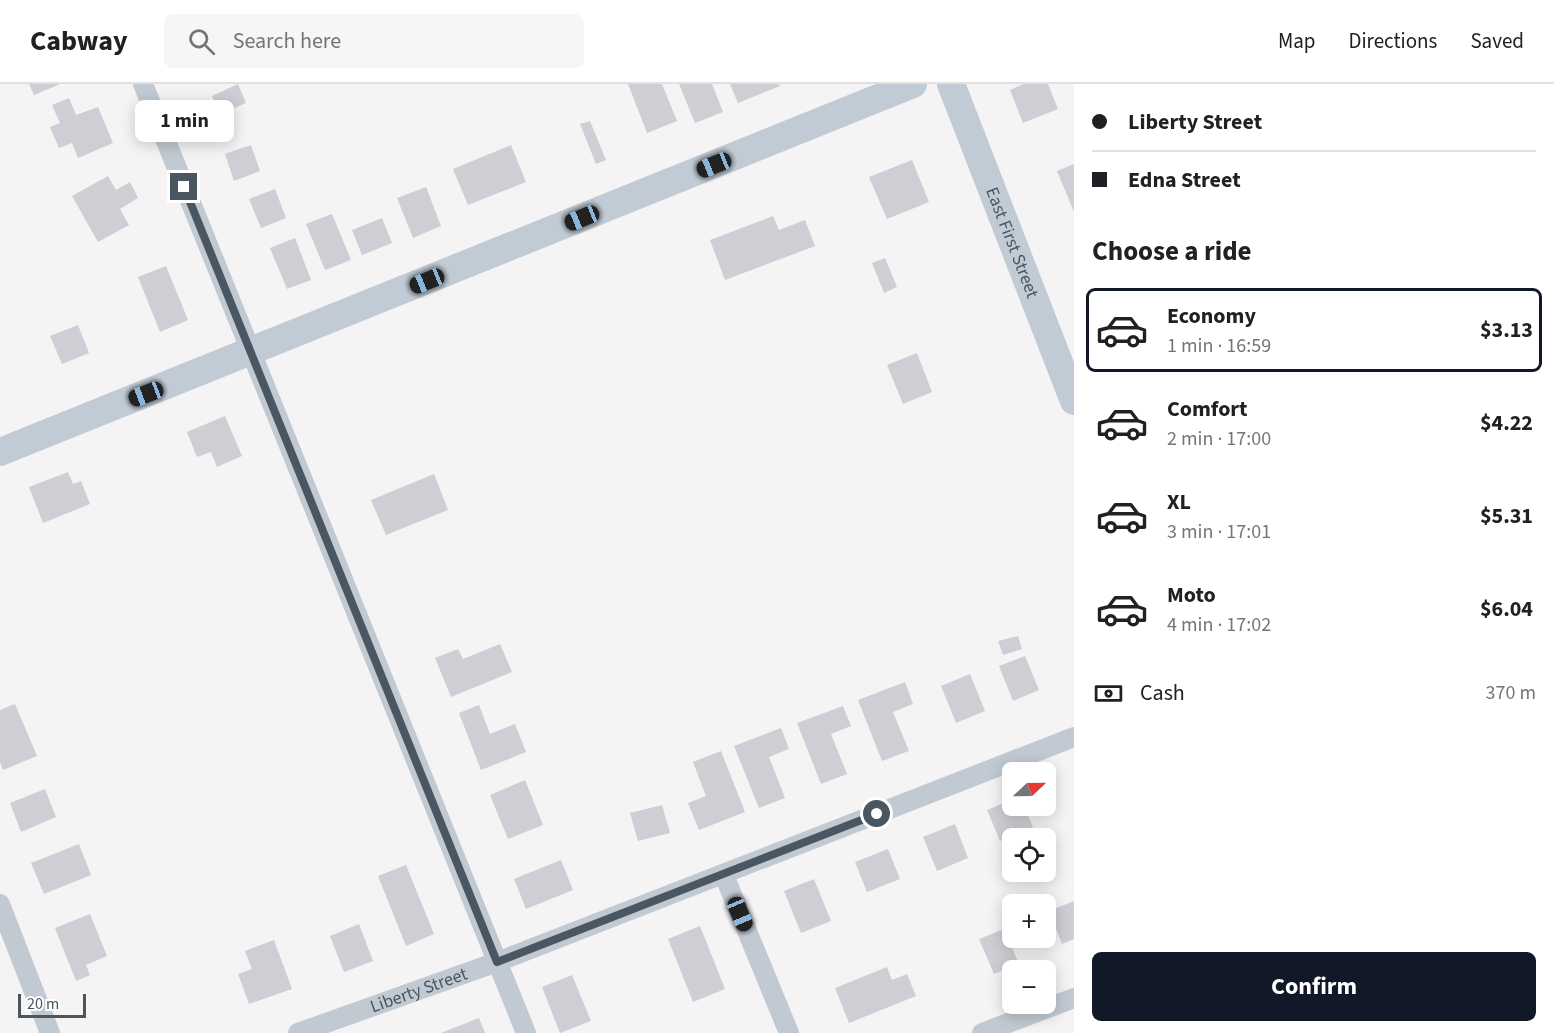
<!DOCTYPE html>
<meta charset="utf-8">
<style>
:root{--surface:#fff;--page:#f6f6f6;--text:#202124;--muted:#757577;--line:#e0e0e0;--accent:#111827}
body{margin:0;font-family:"Source Sans 3",sans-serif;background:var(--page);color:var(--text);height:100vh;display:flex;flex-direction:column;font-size:22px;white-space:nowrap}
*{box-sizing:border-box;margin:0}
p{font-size:20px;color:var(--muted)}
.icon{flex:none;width:33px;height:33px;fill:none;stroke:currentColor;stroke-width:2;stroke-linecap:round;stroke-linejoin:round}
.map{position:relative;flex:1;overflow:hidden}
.panel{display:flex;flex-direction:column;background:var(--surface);width:480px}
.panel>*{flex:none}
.banner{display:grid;align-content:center;height:132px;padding:0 18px;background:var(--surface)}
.needle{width:39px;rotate:68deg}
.tools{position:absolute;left:1002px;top:678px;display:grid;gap:12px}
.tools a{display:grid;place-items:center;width:54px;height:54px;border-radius:9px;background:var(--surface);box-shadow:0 3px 15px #0003;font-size:30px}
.scale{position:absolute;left:18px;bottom:15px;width:68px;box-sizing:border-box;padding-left:6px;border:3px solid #4a5661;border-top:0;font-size:16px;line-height:21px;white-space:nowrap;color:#4a5661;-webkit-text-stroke:4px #fff;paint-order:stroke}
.end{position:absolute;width:27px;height:27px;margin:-14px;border:8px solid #4a5661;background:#fff;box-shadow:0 0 0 3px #fff}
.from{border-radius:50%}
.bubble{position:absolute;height:42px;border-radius:9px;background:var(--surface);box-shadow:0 3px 15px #0003;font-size:20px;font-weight:700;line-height:42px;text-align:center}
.car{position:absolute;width:18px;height:36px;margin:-18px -9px;border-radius:8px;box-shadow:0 0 4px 2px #0007;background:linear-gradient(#222 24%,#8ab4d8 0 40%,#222 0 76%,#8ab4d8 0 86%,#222 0)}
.banner b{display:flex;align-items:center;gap:21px;height:57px;font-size:22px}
.banner b+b{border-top:2px solid var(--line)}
.banner i{width:15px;height:15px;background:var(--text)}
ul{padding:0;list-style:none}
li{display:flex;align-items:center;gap:18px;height:84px;margin:0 12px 9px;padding:0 6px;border:3px solid transparent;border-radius:9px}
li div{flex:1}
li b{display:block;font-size:22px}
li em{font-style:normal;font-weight:700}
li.selected{border-color:var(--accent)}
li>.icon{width:54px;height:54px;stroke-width:1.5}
h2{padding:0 18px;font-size:27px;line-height:72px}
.pay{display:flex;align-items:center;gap:15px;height:66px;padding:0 18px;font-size:22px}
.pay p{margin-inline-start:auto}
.action{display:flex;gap:12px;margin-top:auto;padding:12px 18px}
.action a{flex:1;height:69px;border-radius:9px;background:var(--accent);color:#fff;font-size:24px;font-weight:700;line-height:69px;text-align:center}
header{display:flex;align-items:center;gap:36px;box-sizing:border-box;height:84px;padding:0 30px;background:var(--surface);border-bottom:2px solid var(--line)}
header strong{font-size:28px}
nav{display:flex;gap:33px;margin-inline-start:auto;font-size:21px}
.search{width:420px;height:54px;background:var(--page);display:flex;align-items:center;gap:15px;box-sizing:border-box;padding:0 21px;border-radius:9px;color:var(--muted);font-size:22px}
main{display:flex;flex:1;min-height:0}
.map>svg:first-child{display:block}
.building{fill:#cdcfd5}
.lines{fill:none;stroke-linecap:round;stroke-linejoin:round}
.street{stroke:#c1cad2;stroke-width:20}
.secondary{stroke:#c1cbd6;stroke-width:28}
.route{stroke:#4a5661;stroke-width:8}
.labels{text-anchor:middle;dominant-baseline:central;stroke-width:4.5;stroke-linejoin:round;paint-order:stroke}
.street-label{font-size:18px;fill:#4a5661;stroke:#fff}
</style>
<header>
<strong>Cabway</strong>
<div class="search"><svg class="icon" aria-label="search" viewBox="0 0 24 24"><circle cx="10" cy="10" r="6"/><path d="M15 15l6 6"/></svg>Search here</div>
<nav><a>Map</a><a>Directions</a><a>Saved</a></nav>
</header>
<main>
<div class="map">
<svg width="1074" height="949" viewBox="0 0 1074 949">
<rect width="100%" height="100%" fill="#f5f3f3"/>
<g class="building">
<polygon points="29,0 60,0 34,11"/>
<polygon points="238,0 246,19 220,30 212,12"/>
<polygon points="628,0 662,0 677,37 647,49"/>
<polygon points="679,0 712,0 723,28 695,39"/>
<polygon points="730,0 779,0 780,2 738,19"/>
<polygon points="1023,0 1048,0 1058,25 1023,39 1010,6"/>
<polygon points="69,14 76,31 98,23 113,59 78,74 72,59 59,64 50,43 60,39 52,21"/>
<polygon points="590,37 606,76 596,80 580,40"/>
<polygon points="251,61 260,87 234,97 225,70"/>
<polygon points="511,61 526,98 468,121 453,85"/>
<polygon points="912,76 929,118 887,135 869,93"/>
<polygon points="1074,80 1074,128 1057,87"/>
<polygon points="108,92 116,106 130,98 138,114 120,125 129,141 98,158 72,112"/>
<polygon points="426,103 441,142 413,154 397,114"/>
<polygon points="275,105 286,134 261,144 249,115"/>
<polygon points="332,130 351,176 325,186 306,140"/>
<polygon points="773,132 779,146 805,136 815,162 725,196 710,156"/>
<polygon points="382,134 392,159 362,171 352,146"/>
<polygon points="295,154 311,196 287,205 270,164"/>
<polygon points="885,174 897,203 884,209 872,179"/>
<polygon points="166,182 188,236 160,248 138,193"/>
<polygon points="78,241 89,269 62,280 50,252"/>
<polygon points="917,269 932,308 903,320 887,281"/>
<polygon points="225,332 242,372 217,383 211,368 197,373 187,348"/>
<polygon points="68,388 73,400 81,397 90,420 43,439 29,403"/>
<polygon points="434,390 448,426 386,451 371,416"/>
<polygon points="1018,552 1022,565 1003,571 998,557"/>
<polygon points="500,560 512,588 451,613 435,574 458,565 463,575"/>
<polygon points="1025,572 1039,606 1013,617 999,582"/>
<polygon points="970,590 985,627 956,639 941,602"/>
<polygon points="905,598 913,620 893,628 909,667 882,677 858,616"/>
<polygon points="15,620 37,672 3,686 0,678 0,626"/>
<polygon points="479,621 490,650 515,640 526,668 481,686 459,629"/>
<polygon points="843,622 851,642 831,650 847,690 821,700 797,639"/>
<polygon points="781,644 789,665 769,673 785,714 759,724 734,662"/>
<polygon points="721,667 745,728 699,746 688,719 706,712 693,678"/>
<polygon points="525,696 543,741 508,755 490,711"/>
<polygon points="45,705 56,733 21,748 10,719"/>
<polygon points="1012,716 1012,722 1024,722 1033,743 1000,757 987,726"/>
<polygon points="662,721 670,749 638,757 630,729"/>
<polygon points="955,740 968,774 937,787 923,753"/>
<polygon points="79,760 91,791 44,810 31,779"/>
<polygon points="888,765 900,795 867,808 855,778"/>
<polygon points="561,776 573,806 526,825 514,795"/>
<polygon points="406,781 434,850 406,862 378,792"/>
<polygon points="814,795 831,837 801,849 784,807"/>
<polygon points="1074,817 1074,855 1062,860 1049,827"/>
<polygon points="90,830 107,872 86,881 90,891 76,897 55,844"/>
<polygon points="359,840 373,877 344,888 330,852"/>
<polygon points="700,842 725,905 693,918 668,855"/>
<polygon points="1004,845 1019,880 994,890 979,855"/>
<polygon points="274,856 292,905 249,920 238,890 252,885 245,867"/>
<polygon points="887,883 892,896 907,890 916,912 849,939 835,904"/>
<polygon points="572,891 591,937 560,949 542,903"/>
<polygon points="479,934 485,949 441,949"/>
</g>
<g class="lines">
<g class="street">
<polyline points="143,0 526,949"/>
<polyline points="724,791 789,949"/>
<polyline points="0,820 50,949"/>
<path id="s1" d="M298,949l199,-71 577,-225"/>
<polyline points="982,949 1074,914"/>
</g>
<g class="secondary">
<path id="s2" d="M951,0l123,317"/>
<polyline points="0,368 913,0"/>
</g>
</g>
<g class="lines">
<polyline class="route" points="184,103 497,878 877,730"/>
</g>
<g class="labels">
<g class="street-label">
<text stroke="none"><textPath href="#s2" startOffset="170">East First Street</textPath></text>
<text stroke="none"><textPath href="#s1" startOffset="128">Liberty Street</textPath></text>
</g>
</g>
</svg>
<div class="tools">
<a><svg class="needle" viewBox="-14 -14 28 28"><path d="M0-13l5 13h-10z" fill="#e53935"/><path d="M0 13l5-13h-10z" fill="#757577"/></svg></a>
<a><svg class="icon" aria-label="locate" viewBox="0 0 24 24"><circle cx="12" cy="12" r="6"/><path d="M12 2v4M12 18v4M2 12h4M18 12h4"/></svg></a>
<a>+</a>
<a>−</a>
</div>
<div class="scale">20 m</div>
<i class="end from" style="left:877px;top:730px"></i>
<i class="end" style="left:184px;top:103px"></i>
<div class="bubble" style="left:135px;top:16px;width:99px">1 min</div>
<i class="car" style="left:714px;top:81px;rotate:248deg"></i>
<i class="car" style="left:582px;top:134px;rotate:248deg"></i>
<i class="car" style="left:427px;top:197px;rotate:248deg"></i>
<i class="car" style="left:146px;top:310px;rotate:249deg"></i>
<i class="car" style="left:740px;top:830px;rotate:157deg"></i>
</div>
<section class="panel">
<div class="banner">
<b><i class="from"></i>Liberty Street</b>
<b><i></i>Edna Street</b>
</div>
<h2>Choose a ride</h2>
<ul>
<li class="selected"><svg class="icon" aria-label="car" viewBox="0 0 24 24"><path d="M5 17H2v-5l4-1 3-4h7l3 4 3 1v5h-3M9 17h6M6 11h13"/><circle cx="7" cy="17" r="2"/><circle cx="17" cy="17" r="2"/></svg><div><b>Economy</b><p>1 min · 16:59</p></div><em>$3.13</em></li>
<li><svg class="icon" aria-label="car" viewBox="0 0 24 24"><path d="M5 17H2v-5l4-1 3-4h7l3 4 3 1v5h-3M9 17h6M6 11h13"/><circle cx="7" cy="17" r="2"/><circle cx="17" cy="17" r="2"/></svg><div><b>Comfort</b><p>2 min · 17:00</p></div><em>$4.22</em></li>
<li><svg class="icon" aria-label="car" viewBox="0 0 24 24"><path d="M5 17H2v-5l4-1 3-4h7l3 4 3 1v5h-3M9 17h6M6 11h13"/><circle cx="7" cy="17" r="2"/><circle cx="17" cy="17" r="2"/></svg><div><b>XL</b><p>3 min · 17:01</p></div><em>$5.31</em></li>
<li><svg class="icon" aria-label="car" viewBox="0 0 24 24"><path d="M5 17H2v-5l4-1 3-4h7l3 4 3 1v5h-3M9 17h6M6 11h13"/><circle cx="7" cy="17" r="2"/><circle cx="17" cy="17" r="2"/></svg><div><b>Moto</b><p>4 min · 17:02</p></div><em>$6.04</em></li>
</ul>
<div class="pay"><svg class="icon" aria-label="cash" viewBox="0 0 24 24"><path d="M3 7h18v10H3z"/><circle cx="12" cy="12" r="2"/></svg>Cash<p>370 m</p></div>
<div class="action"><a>Confirm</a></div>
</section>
</main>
